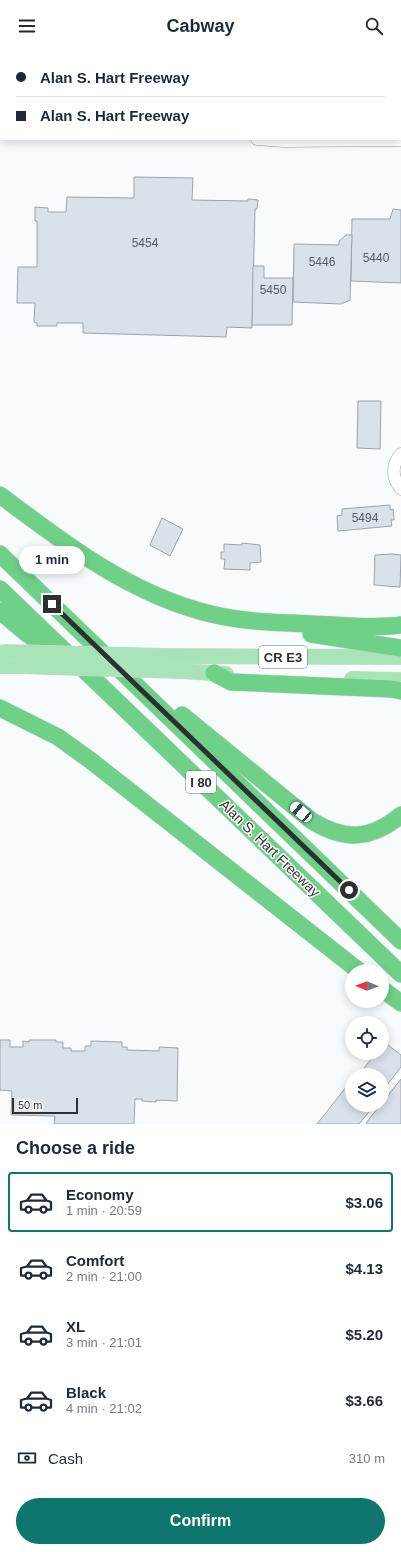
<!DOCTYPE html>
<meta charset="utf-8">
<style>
:root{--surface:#fff;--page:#f2f2f3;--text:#1f2937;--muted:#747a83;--line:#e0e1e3;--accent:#0f766e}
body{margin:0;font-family:Helvetica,sans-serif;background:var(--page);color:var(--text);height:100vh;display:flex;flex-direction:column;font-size:15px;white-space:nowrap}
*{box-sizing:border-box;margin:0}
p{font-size:13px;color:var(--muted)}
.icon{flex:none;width:22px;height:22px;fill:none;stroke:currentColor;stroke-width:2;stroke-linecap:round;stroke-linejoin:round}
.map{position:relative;height:1072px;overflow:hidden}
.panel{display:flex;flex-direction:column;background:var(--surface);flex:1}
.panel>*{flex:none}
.top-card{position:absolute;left:0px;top:0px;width:401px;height:88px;box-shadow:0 2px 10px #0003;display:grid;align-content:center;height:88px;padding:0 16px;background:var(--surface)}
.needle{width:26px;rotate:271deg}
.buttons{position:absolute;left:345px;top:912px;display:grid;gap:8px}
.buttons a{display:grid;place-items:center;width:44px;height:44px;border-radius:50%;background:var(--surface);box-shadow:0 2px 10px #0003;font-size:20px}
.scale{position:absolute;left:12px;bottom:10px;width:66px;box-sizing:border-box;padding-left:4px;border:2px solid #2c3032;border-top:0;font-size:11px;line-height:14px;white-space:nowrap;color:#2c3032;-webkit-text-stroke:3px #fff;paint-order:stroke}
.end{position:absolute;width:18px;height:18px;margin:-9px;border:5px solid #2c3032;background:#fff;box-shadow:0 0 0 2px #fff}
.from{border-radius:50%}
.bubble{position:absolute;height:28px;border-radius:14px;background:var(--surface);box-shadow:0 2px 10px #0003;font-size:13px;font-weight:800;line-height:28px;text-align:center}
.car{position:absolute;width:12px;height:24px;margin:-12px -6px;border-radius:5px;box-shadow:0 0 3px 1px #0007;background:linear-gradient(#fff 24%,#345 0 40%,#fff 0 76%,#345 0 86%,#fff 0)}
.top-card b{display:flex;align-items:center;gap:14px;height:38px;font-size:15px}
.top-card b+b{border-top:1px solid var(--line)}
.top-card i{width:10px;height:10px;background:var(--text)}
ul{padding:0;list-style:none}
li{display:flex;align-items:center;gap:12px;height:60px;margin:0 8px 6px;padding:0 8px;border:2px solid transparent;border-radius:4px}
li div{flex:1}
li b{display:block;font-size:15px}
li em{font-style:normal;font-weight:800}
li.active{border-color:var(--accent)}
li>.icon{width:36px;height:36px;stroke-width:1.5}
h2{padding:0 16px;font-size:18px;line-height:48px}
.pay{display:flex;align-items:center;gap:10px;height:44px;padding:0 16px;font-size:15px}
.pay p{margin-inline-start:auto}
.button{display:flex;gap:8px;margin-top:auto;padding:8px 16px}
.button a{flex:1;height:46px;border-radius:24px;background:var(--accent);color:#fff;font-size:16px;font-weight:800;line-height:46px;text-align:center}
header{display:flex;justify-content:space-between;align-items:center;height:52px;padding:0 16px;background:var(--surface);font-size:18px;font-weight:800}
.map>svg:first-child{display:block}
.building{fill:#d9e2e9;stroke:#9ba3aa}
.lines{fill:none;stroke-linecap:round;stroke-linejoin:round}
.minor-casing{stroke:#98a1a7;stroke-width:13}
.major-casing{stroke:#d5d6d6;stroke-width:16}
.highway-casing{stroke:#d5d6d6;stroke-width:18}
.minor{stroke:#fff;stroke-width:12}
.major{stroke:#a9e3b8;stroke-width:15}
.highway{stroke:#6fd188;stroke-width:17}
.major-bridge-casing{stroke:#d5d6d6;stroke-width:16;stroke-linecap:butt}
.major-bridge{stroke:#a9e3b8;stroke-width:15}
.route{stroke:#2c3032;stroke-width:5}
.labels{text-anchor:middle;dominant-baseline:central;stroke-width:3;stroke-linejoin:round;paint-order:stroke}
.number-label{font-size:12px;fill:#575c60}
.shield{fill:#fff;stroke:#6b6e70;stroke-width:1}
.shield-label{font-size:13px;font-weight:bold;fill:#2c3032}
.street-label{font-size:14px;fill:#2c3032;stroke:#fff}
</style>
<header><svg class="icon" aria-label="menu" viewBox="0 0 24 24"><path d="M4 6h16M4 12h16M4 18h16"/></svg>Cabway<svg class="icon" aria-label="search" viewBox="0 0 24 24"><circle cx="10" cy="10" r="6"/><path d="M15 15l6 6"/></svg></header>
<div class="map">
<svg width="401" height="1072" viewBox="0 0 401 1072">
<rect width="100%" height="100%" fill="#f7fbfe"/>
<g class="building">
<rect x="27" y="0" width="25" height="1"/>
<rect x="72" y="0" width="22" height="1"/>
<rect x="132" y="0" width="22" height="1"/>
<rect x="171" y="0" width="28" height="1"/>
<rect x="284" y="0" width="22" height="1"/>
<rect x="343" y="0" width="20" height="1"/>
<polygon points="389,0 401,0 401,21 400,1"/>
<rect x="400" y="24" width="1" height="21"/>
<rect x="400" y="48" width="1" height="22"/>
<polygon points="134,125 193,126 192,148 248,149 248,147 258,148 257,157 255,157 252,276 227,275 226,285 83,281 83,271 57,271 57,274 37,274 37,271 34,270 35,251 17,251 18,215 37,215 37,169 35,169 35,155 48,156 48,160 66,160 67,145 134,146"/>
<polygon points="393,157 401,158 401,231 351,229 352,167 390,167"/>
<polygon points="346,183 352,183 350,248 341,252 293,250 294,192 339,193 339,189"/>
<polygon points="253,214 264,214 264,226 293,226 292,273 252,273"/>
<polygon points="358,349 381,349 380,397 357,396"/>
<polygon points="390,453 390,458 393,457 394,468 391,468 392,474 338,479 337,464 342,463 342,457"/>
<polygon points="162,466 183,477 170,504 150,493"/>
<polygon points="242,491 260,493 261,510 250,511 250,518 224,517 225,507 221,507 221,500 224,500 224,492 242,493"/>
<polygon points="392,502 401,503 400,535 374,533 375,503"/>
<polygon points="0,988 10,988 10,995 23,995 23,989 29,990 29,988 56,988 56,990 63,990 63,996 71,996 71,999 85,999 85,994 91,994 91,989 122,990 122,995 127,995 127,998 159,999 159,995 178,996 177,1049 156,1048 156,1050 142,1049 142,1047 135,1047 134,1072 54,1072 55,1064 11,1063 12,1039 0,1038"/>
<polygon points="384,990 401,1003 401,1015 387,1033 382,1030 382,1023 374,1023 364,1016 376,1001 382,1001 382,993"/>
<polygon points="401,1027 401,1072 368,1072 366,1071"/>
<polygon points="347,1034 352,1038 352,1053 370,1053 373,1055 359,1072 317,1072"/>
</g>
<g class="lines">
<defs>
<g id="minor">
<polyline points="111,0 111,1"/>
<polyline points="214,0 214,1"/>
<polyline points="322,0 322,1"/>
<polyline points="6,1 6,0"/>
<polyline points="0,25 1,22"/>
<polyline points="0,56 1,56"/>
<polyline points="257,87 284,89 401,88"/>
<path d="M401,402c-10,11 -9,24 0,35"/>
</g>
<g id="major">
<polyline points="165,604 401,605"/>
<polyline points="0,614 19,614"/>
<polyline points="181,619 226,622"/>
<polyline points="352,627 401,628"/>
</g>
<g id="highway">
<path d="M0,443c65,49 131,100 211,119 33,8 69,9 102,10 29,1 60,5 88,1"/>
<polyline points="0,502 401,889"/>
<polyline points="0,537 401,922"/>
<polyline points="0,559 26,581 52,599"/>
<polyline points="311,582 401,596"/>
<polyline points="214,621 231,630 391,637 401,639"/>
<polyline points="0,656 58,685 90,708 359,919"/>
<path d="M182,663l130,106c33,20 59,19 89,-6"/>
<polyline points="382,937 401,951"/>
</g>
</defs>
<use href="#minor" class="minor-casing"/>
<use href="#major" class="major-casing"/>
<use href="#highway" class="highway-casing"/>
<use href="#minor" class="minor"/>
<use href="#major" class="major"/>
<use href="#highway" class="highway"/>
<defs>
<g id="major-bridge">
<polyline points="3,600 165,604"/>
<polyline points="19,614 181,619"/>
</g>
</defs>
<use href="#major-bridge" class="major-bridge-casing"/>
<use href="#major-bridge" class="major-bridge"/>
</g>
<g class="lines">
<polyline class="route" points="52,552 349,838"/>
</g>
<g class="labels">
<g class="number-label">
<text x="145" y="191">5454</text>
<text x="376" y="206">5440</text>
<text x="322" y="210">5446</text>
<text x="273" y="238">5450</text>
<text x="365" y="466">5494</text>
</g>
<g class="shield">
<rect x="259" y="594" width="48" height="22" rx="3"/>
<rect x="186" y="719" width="30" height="22" rx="3"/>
</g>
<g class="shield-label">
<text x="283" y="605">CR E3</text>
<text x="201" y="730">I 80</text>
</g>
<g class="street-label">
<text transform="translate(270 796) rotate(44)">Alan S. Hart Freeway</text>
</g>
</g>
</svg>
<div class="buttons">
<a><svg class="needle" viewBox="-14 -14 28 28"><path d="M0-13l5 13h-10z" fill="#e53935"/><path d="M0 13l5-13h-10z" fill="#747a83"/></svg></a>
<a><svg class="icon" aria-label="locate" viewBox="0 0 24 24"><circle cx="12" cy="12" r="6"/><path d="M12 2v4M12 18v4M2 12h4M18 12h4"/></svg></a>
<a><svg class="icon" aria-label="layers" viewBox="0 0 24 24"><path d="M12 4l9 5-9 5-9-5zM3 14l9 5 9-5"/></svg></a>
</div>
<div class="scale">50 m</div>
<i class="end from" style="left:349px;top:838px"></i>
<i class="end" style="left:52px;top:552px"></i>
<div class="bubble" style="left:19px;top:494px;width:66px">1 min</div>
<i class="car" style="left:301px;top:760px;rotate:310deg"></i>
<div class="top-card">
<b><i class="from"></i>Alan S. Hart Freeway</b>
<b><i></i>Alan S. Hart Freeway</b>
</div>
</div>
<section class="panel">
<h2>Choose a ride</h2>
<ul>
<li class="active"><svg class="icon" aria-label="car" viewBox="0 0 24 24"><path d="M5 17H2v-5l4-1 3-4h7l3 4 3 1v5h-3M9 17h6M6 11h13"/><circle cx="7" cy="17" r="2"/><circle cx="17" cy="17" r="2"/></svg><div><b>Economy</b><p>1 min · 20:59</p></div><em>$3.06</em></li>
<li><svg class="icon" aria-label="car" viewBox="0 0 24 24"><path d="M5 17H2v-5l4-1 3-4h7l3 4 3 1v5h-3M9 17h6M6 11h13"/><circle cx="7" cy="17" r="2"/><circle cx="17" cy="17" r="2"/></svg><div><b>Comfort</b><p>2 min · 21:00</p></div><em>$4.13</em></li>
<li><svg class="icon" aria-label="car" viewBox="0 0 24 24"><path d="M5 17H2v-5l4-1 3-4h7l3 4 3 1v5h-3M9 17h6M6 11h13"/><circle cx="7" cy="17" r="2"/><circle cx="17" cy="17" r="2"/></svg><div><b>XL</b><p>3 min · 21:01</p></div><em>$5.20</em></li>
<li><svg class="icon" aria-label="car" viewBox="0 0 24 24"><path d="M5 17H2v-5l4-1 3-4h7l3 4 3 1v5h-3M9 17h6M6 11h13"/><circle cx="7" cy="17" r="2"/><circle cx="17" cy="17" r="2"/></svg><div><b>Black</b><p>4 min · 21:02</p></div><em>$3.66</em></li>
</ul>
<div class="pay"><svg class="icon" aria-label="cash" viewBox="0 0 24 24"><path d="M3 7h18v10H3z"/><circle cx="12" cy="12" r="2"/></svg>Cash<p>310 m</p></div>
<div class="button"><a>Confirm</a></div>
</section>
